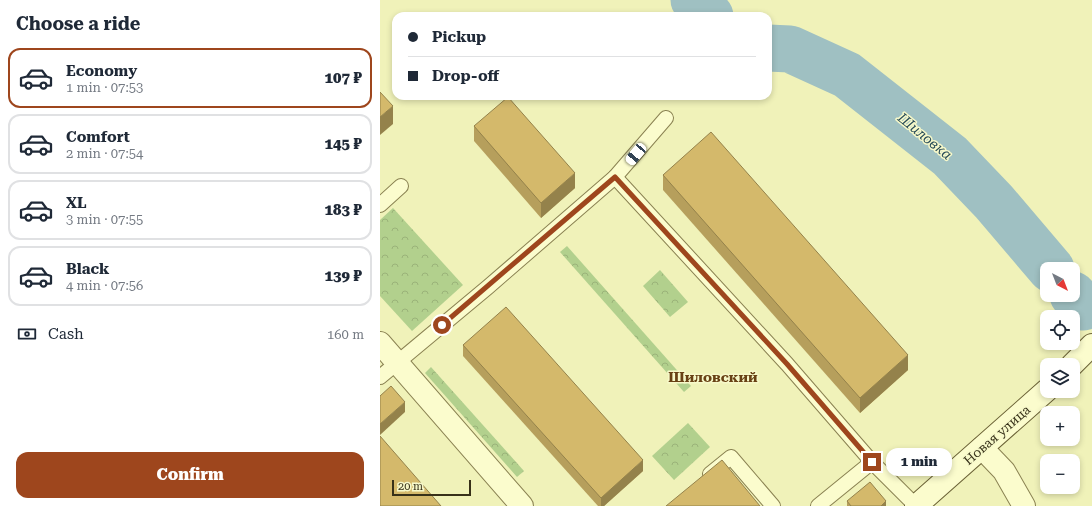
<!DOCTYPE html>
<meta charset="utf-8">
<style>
:root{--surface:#fff;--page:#f2f2f3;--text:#1f2937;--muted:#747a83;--line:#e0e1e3;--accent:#9e461d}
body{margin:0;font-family:"Roboto Serif",serif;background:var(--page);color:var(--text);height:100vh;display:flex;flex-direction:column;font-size:15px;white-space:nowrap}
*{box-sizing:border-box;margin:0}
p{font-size:13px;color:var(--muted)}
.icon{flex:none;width:22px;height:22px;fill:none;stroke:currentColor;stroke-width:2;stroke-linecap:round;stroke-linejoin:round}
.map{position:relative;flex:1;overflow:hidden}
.panel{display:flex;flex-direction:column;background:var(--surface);width:380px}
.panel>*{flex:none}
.banner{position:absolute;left:12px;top:12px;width:380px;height:88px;border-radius:12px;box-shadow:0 2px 6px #0003;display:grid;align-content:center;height:88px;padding:0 16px;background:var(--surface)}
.needle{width:26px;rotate:138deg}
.controls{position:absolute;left:660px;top:262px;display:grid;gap:8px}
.controls a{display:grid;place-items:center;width:40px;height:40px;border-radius:8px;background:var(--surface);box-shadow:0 2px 6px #0003;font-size:20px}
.scale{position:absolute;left:12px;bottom:10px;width:79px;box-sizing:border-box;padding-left:4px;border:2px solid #373119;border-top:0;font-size:11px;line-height:14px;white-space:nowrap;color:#373119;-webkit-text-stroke:3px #f7f9ca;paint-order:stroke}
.end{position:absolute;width:18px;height:18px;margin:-9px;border:5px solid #9e461d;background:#fff;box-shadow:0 0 0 2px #fff}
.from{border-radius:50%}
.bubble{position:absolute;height:28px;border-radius:12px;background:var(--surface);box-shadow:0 2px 6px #0003;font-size:13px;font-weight:800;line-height:28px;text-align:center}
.car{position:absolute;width:12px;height:24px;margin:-12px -6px;border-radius:5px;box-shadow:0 0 3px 1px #0007;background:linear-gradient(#fff 24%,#345 0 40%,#fff 0 76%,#345 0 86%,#fff 0)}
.banner b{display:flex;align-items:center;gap:14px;height:38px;font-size:15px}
.banner b+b{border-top:1px solid var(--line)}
.banner i{width:10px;height:10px;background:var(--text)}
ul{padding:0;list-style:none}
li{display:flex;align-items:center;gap:12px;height:60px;margin:0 8px 6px;padding:0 8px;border:2px solid var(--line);border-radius:12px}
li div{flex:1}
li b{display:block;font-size:15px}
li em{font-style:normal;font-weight:800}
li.active{border-color:var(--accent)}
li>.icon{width:36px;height:36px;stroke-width:1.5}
h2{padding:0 16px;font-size:18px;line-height:48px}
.pay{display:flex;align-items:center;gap:10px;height:44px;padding:0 16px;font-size:15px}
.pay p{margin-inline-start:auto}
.primary-button{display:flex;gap:8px;margin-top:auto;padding:8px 16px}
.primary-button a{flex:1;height:46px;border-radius:12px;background:var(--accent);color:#fff;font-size:16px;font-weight:800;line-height:46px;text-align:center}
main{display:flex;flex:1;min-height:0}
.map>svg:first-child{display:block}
.park{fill:url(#park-crowns)}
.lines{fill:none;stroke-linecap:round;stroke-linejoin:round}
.river{stroke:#9fc0c2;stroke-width:47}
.lane-casing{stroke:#8a8252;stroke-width:16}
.street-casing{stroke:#8a8252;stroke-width:24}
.secondary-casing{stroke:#6b6236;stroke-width:24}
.lane{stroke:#fbfccd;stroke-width:14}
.street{stroke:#fbfccd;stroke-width:22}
.secondary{stroke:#fbfccd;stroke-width:22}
.wall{fill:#b69f5c}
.shaded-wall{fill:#94824b}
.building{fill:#d4b96b;stroke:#94824b}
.route{stroke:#9e461d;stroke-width:5}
.labels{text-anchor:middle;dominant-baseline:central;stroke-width:3;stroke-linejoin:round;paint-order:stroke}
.street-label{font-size:13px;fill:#373119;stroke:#f7f9ca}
.water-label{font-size:14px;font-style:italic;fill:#274b58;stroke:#f7f9ca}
.neighbourhood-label{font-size:14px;font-weight:bold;fill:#684114;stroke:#f7f9ca}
</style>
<main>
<section class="panel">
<h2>Choose a ride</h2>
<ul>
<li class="active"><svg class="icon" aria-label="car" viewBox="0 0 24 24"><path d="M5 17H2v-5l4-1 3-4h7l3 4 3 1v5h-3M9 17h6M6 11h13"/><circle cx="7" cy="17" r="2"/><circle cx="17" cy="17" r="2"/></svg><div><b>Economy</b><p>1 min · 07:53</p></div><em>107 ₽</em></li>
<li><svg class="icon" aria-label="car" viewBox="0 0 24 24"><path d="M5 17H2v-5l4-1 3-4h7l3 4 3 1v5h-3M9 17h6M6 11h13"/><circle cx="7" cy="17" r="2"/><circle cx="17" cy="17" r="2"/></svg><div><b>Comfort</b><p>2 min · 07:54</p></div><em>145 ₽</em></li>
<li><svg class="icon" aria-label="car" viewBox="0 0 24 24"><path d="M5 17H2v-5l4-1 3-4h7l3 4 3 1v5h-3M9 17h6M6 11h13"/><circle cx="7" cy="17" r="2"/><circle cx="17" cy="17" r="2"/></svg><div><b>XL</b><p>3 min · 07:55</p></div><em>183 ₽</em></li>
<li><svg class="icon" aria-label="car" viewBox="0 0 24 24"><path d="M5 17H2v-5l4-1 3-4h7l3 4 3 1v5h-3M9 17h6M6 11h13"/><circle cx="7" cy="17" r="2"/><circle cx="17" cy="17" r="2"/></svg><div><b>Black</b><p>4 min · 07:56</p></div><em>139 ₽</em></li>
</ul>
<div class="pay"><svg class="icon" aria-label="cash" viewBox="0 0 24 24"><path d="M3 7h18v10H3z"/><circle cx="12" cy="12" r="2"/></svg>Cash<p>160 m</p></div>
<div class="primary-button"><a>Confirm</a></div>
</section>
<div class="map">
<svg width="712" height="506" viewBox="0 0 712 506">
<defs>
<pattern id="park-crowns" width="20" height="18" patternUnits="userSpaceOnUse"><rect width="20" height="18" fill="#b2d08d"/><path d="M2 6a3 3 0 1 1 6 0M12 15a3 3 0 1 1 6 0" fill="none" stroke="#9ab379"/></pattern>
</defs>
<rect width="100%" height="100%" fill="#f0f2b9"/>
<g class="park">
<polygon points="13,208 83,285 32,331 0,296 0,220"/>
<polygon points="187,246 311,386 304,392 180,252"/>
<polygon points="280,270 308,302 290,317 263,286"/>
<polygon points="51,367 144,471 137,477 45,373"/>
<polygon points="308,423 330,447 294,480 272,456"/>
</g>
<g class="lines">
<g class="river">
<polyline points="314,0 330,16"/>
<polyline points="388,48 410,49 467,75 570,156 614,202 671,269"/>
<polyline points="693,295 703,307"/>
</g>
<defs>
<g id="lane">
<polyline points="235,177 407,364 492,462 536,506"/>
<polyline points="0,205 21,186"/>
<polyline points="0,377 108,287 235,177 286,118"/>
<polyline points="330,474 351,457 393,506"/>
<polyline points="438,506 492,462"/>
</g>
<g id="street">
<polyline points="0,343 142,506"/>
<polyline points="602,448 624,471 644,506"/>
</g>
<g id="secondary">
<polyline points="692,365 712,345"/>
<polyline points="536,506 667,390"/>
</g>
</defs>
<use href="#lane" class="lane-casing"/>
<use href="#street" class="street-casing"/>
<use href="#secondary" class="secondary-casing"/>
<use href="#lane" class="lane"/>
<use href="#street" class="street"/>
<use href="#secondary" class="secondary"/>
</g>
<g class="wall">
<polygon points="94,126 195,188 161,218 94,141"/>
<polygon points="283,175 528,370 480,413 283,190"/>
<polygon points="83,345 263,471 224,506 218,506 83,356"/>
<polygon points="467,501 506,506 467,506"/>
</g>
<g class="shaded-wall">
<polygon points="13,106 13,124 0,135 0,117"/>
<polygon points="195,173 195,188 161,218 161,203"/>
<polygon points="528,355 528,370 480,413 480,398"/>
<polygon points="25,402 25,412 0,435 0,424"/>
<polygon points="263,460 263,471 224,506 221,506 221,498"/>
<polygon points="506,501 506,506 501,506"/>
</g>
<g class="building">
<polygon points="0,92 13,106 0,117"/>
<polygon points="128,97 195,173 161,203 94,126"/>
<polygon points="331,132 528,355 480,398 283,175"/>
<polygon points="126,307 263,460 221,498 83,345"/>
<polygon points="11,386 25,402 0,424 0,396"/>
<polygon points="0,436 61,506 0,506"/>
<polygon points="342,460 380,506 286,506"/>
<polygon points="490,482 506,501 501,506 471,506 467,501"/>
</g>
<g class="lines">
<polyline class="route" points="62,325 235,177 407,364 492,462"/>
</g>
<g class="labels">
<g class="street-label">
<text transform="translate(617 435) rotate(-41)">Новая улица</text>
</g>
<g class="water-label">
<text transform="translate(545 136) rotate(39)">Шиловка</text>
</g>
<g class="neighbourhood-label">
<text x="333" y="377">Шиловский</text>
</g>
</g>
</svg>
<div class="controls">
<a><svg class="needle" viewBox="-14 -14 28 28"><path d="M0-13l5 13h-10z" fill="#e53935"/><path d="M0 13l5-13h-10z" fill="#747a83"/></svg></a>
<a><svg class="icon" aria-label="locate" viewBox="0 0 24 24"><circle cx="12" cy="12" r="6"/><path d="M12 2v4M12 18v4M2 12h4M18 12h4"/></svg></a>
<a><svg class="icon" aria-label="layers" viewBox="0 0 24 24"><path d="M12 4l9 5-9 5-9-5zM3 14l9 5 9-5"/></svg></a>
<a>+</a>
<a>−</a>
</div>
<div class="scale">20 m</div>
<i class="end from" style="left:62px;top:325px"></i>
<i class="end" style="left:492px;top:462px"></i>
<div class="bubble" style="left:506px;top:448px;width:66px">1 min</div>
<i class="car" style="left:256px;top:154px;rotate:220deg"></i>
<div class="banner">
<b><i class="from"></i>Pickup</b>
<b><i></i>Drop-off</b>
</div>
</div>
</main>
